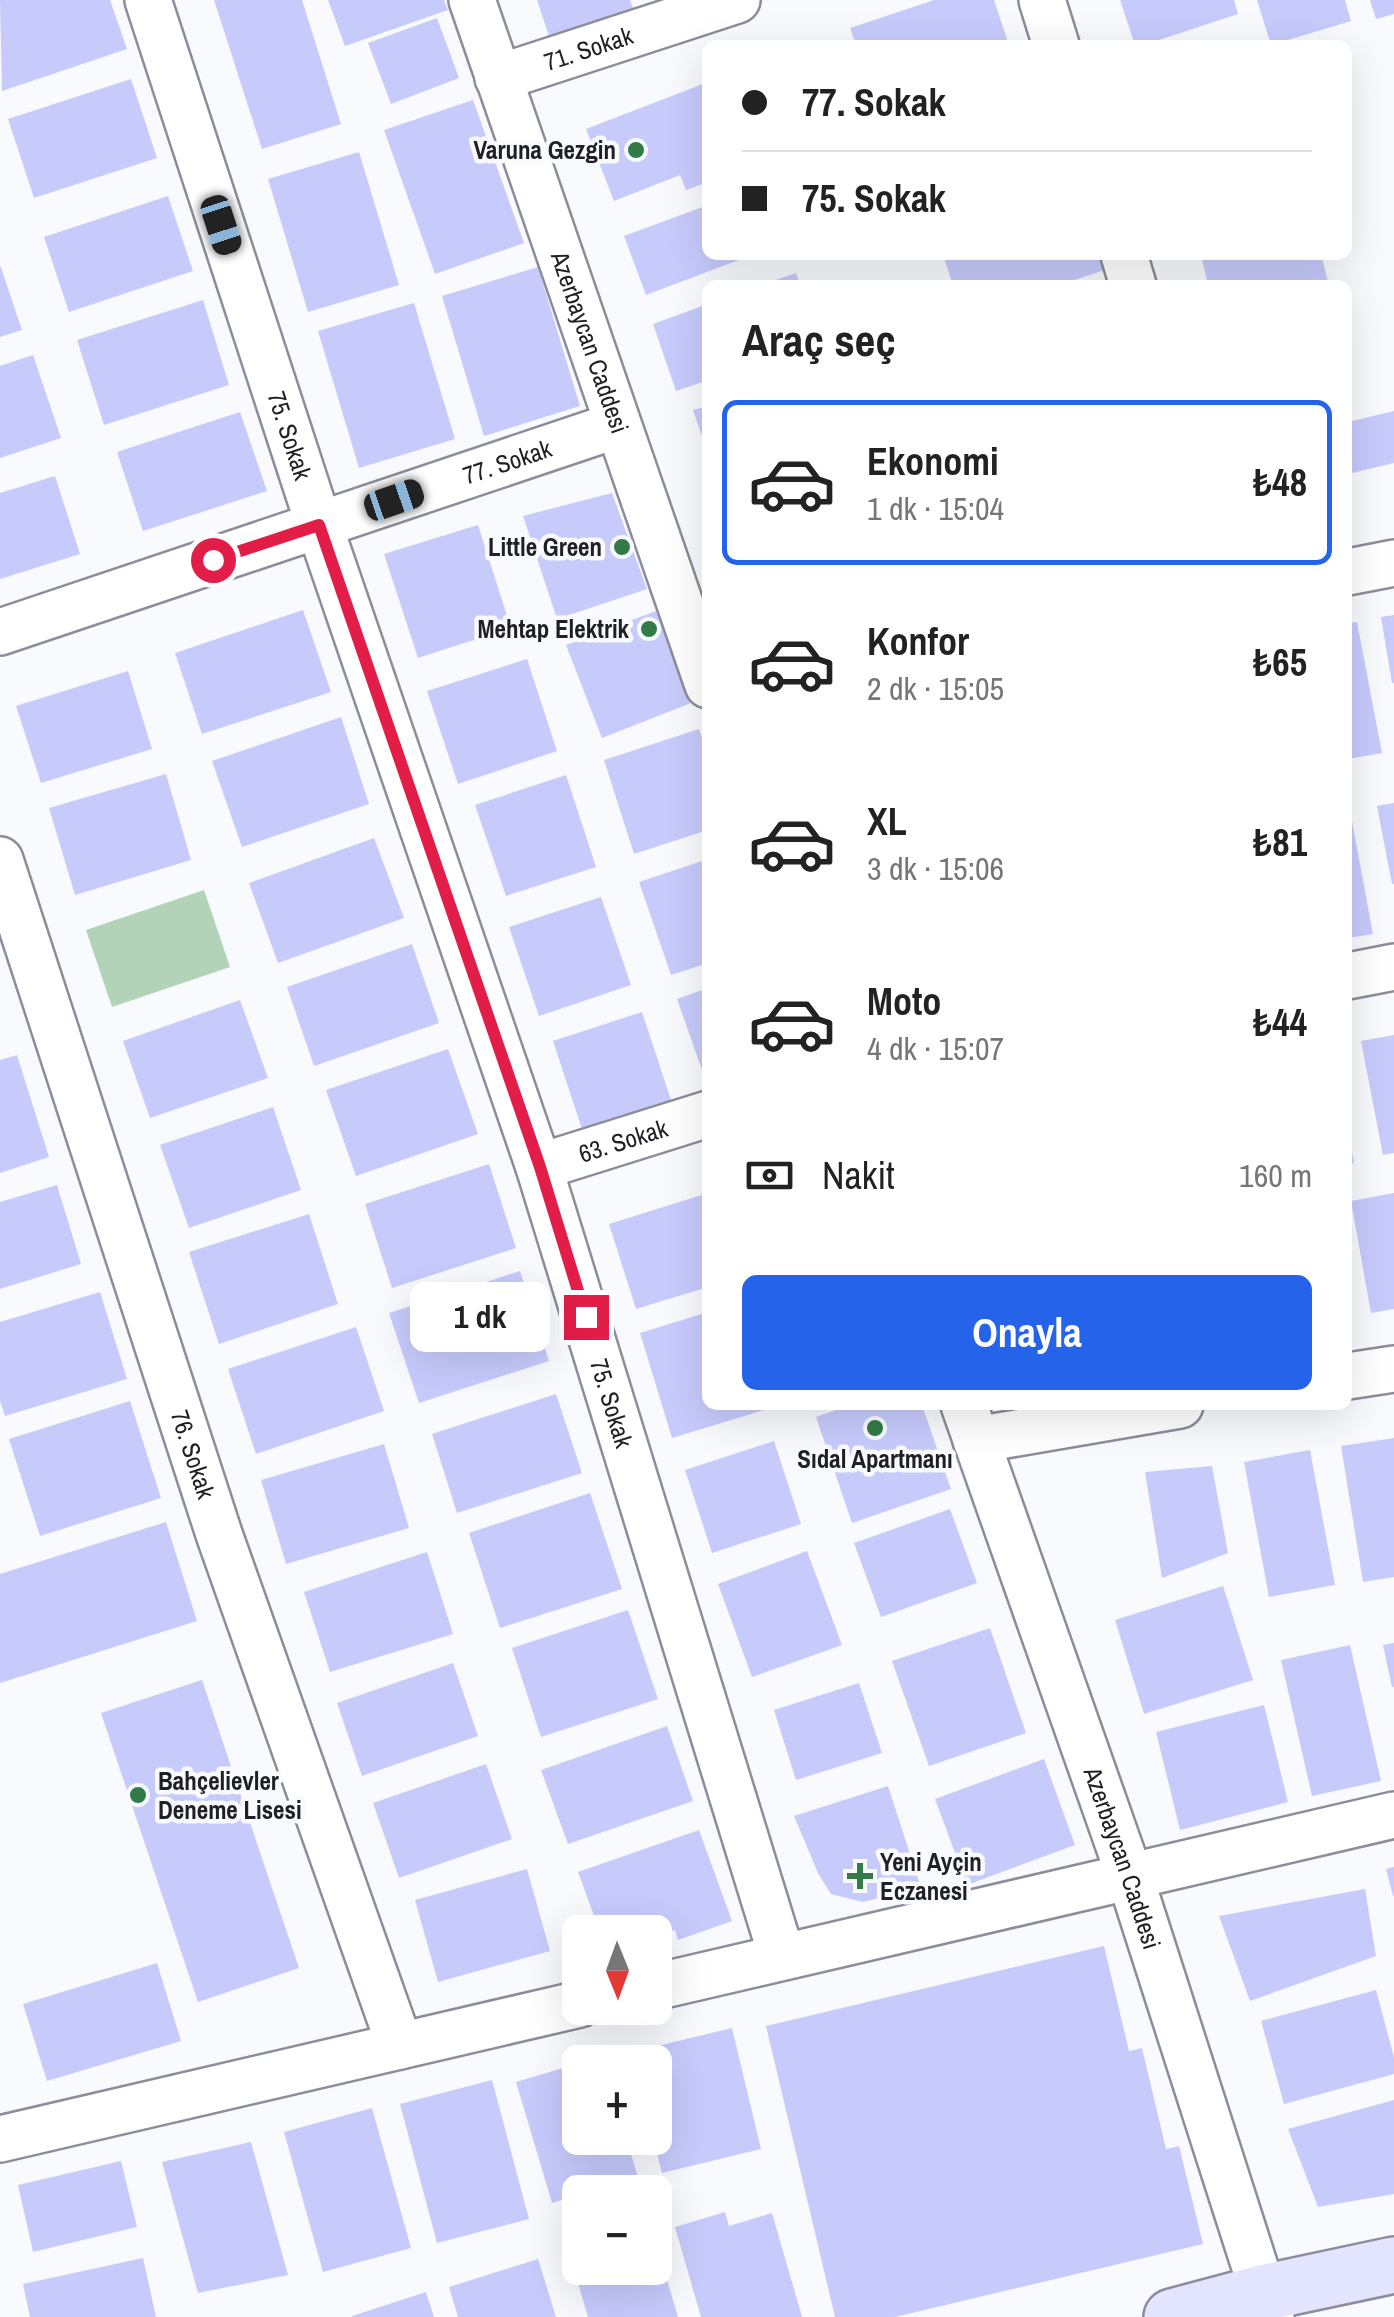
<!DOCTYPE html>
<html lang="tr">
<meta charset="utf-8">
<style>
:root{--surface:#fff;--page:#f2f2f2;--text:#222;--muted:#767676;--line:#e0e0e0;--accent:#2563eb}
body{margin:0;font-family:"Archivo Narrow",sans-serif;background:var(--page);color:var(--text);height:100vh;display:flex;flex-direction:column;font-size:38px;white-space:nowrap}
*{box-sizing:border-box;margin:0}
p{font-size:32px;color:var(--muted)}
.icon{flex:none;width:55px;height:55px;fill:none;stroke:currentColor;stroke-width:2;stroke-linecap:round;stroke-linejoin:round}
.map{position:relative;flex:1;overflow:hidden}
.side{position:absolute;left:702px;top:280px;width:650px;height:1130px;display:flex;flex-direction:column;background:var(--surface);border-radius:15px;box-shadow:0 10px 40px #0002}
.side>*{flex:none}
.hud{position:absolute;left:702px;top:40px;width:650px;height:220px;border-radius:15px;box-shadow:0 10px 40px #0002;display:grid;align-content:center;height:220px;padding:0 40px;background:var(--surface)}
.needle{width:65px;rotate:179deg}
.buttons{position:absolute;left:562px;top:1915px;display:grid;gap:20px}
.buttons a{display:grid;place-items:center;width:110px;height:110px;border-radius:15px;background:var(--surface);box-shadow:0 10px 40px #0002;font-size:50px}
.end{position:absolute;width:45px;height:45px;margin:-22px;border:12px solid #e11d48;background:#fff;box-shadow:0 0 0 5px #fff}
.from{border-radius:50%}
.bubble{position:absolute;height:70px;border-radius:15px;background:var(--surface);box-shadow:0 10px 40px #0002;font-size:32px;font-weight:700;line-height:70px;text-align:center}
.car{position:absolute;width:30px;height:60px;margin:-30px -15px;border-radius:12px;box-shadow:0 0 8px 2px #0007;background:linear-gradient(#222 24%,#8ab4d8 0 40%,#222 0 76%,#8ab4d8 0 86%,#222 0)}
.hud b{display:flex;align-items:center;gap:35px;height:95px;font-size:38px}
.hud b+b{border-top:2px solid var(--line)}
.hud i{width:25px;height:25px;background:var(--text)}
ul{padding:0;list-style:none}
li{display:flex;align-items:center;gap:30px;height:165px;margin:0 20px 15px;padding:0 20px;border:5px solid transparent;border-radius:15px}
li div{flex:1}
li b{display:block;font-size:38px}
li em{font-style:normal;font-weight:700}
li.current{border-color:var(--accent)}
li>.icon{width:90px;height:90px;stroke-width:1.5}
h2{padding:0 40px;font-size:45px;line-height:120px}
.pay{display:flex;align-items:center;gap:25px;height:110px;padding:0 40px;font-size:38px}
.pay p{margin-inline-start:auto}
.action{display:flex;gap:20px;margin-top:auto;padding:20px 40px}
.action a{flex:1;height:115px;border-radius:15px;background:var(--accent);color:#fff;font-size:40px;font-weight:700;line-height:115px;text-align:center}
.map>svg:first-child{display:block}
.green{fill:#b2d3b8}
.building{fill:#c7cbfc}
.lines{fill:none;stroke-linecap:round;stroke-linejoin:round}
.minor-casing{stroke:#8c8d9a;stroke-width:50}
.secondary-casing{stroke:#8c8d9a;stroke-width:60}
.minor{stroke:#fff;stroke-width:45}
.secondary{stroke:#e3e4fd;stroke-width:55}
.route{stroke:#e11d48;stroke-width:12}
.poi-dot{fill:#327a47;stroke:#f9fafd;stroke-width:4}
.labels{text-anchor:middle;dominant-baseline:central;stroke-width:9;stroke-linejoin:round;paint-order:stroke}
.street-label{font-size:25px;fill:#1f1f24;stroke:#f9fafd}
.poi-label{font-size:25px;font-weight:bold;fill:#1f1f24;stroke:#f9fafd;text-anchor:end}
</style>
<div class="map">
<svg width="1394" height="2317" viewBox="0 0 1394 2317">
<rect width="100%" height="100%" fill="#f9fafd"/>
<polygon class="green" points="204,890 230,967 112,1007 86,930"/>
<g class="building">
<polygon points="0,0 110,0 127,49 2,91"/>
<polygon points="214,0 302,0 341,124 262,149"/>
<polygon points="328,0 444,0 448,10 345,46"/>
<polygon points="537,0 630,0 633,8 549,36"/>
<polygon points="934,0 994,0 1009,45 856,45 850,28"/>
<polygon points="1120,0 1234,0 1238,14 1144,45 1135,45"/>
<polygon points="1257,0 1345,0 1351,21 1271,45"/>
<polygon points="1370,0 1394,0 1394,14 1376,19"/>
<polygon points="437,18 459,78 391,104 368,43"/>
<polygon points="131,79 157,158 34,198 8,119"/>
<polygon points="708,82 708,182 686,190 680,175 614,201 586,129"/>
<polygon points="473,100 524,243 435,274 384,130"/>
<polygon points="359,152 399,285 308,312 268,179"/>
<polygon points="168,196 193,271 69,312 44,237"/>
<polygon points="708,205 708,255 752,255 646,295 624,236"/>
<polygon points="943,255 1106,255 1111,268 1059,285 953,285"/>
<polygon points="1201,255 1321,255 1329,285 1208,285"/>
<polygon points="0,265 22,330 0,337"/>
<polygon points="538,267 580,406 484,436 442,296"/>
<polygon points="796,273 800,285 764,285 764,284"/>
<polygon points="203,300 229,385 104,425 77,340"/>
<polygon points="414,303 455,439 359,468 318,331"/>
<polygon points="708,304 708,380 676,391 653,324"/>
<polygon points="33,355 61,438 0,458 0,366"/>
<polygon points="708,406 708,451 707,451 693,410"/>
<polygon points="1394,411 1394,463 1348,474 1348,422"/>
<polygon points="240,412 267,491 143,531 117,452"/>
<polygon points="55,476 80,554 0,579 0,493"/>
<polygon points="612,493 647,589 557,619 523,516"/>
<polygon points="478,525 511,628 418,658 384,554"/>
<polygon points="303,610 331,692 202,734 175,653"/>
<polygon points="656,611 691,703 602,738 566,645"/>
<polygon points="1394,615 1394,683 1392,683 1381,617"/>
<polygon points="1357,622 1382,753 1348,759 1348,623"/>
<polygon points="527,659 557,751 458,784 427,691"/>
<polygon points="128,671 152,749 41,783 16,706"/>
<polygon points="341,717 369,804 242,847 212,761"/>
<polygon points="699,729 708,755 708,830 634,854 604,760"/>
<polygon points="166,774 191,860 75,895 49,808"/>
<polygon points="566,775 596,867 506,896 475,805"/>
<polygon points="1348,800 1373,934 1348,938"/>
<polygon points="1394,803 1394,884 1392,884 1377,806"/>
<polygon points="374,838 404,918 278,963 249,883"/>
<polygon points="708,859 708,963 671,975 639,882"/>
<polygon points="601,897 631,985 539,1016 509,927"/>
<polygon points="412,944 439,1023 314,1066 287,987"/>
<polygon points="708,988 708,1084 707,1084 677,999"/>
<polygon points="240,1000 268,1078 150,1118 123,1041"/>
<polygon points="642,1012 671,1100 582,1129 553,1041"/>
<polygon points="1394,1035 1394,1153 1383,1155 1361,1041"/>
<polygon points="448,1049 478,1134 356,1176 326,1090"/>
<polygon points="17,1055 49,1157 0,1173 0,1060"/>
<polygon points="273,1107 301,1190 189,1228 160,1145"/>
<polygon points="1349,1135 1354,1163 1348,1164 1348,1136"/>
<polygon points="489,1164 516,1248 392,1288 365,1204"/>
<polygon points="57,1185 81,1264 0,1289 0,1202"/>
<polygon points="708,1193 708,1287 636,1309 609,1224"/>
<polygon points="1394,1193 1394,1309 1371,1313 1351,1201"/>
<polygon points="309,1214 338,1304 219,1344 189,1252"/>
<polygon points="520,1271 549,1361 419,1403 389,1313"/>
<polygon points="100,1292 127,1379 5,1416 0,1401 0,1322"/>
<polygon points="708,1312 708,1405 777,1406 672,1438 640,1333"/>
<polygon points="356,1327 384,1411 256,1454 228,1369"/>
<polygon points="556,1394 582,1473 457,1513 432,1434"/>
<polygon points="130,1401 161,1498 40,1536 9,1439"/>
<polygon points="850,1405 922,1405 951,1489 852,1523 816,1417"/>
<polygon points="1394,1438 1394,1577 1363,1582 1341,1446"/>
<polygon points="774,1441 801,1524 712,1553 685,1470"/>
<polygon points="384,1444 409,1528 286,1564 261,1480"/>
<polygon points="1310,1450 1335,1585 1269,1597 1244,1462"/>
<polygon points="1212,1466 1228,1553 1162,1578 1145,1472"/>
<polygon points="590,1493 622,1589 500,1628 469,1533"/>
<polygon points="950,1509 977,1583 881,1617 854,1543"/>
<polygon points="166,1522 197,1621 0,1683 0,1574"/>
<polygon points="807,1551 842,1645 752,1677 718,1584"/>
<polygon points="427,1552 453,1634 330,1672 304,1592"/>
<polygon points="1223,1586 1253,1680 1144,1714 1115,1620"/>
<polygon points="628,1610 658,1699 541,1737 512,1648"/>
<polygon points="990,1628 1026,1733 929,1766 892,1661"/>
<polygon points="1394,1643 1394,1687 1392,1687 1383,1645"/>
<polygon points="1350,1645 1381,1781 1312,1796 1281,1660"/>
<polygon points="453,1663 478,1736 362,1776 337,1703"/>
<polygon points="202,1680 299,1968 198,2002 101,1713"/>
<polygon points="859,1683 882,1753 796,1780 774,1710"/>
<polygon points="1264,1705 1288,1802 1180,1830 1156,1732"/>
<polygon points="667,1726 693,1801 568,1844 541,1770"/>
<polygon points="1044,1759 1075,1845 967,1885 935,1799"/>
<polygon points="486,1764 512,1839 399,1878 373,1803"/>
<polygon points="888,1786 921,1888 863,1902 831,1894 818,1873 794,1816"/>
<polygon points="699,1830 732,1921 678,1940 675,1930 655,1937 655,1932 600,1932 578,1872"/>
<polygon points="1394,1867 1394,1896 1393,1896 1386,1869"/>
<polygon points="527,1869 550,1951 438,1982 415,1900"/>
<polygon points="1365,1889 1376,1956 1250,2001 1219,1916"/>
<polygon points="1104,1946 1129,2051 1142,2048 1166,2149 1179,2146 1203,2244 895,2317 835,2317 766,2026"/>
<polygon points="157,1963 181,2041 47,2081 23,2004"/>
<polygon points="1376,1990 1394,2057 1394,2074 1284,2104 1261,2021"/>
<polygon points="732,2028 761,2149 662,2173 653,2138 655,2062 635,2062 632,2052"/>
<polygon points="580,2063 580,2138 626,2138 638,2177 552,2203 516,2082"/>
<polygon points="492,2080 529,2219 437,2243 400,2104"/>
<polygon points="1394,2100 1394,2194 1318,2207 1288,2129"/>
<polygon points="372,2108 411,2248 323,2272 284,2132"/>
<polygon points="251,2142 288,2275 198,2293 162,2162"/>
<polygon points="121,2161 137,2227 33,2252 18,2185"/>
<polygon points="725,2212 729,2226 772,2213 802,2317 701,2317 675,2227"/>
<polygon points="656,2242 678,2317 588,2317 574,2270 655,2268"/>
<polygon points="143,2258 156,2317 30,2317 23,2284"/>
<polygon points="538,2259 556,2317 458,2317 449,2287"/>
<polygon points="426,2292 434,2317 352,2317 352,2316"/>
</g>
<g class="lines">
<defs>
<g id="minor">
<path id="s1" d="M148,0l171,525 220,642 243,790"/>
<path id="s2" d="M472,0l236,685"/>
<polyline points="1042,0 1056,45"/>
<path id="s3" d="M498,78l239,-78"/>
<polyline points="1124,255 1133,285"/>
<polyline points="1348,572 1394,563"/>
<path id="s4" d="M0,632l617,-207"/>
<path id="s5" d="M0,860l219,674 181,512"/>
<polyline points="1348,976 1394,967"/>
<path id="s6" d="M539,1167l169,-53"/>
<polyline points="1348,1376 1394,1369"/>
<path id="s7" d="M964,1405l166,472 141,440"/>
<polyline points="976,1440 1180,1405"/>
<polyline points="655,1987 1394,1815"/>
<polyline points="0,2139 580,2004"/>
</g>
<polyline id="secondary" points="1172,2317 1262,2293 1394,2265"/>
</defs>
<use href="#minor" class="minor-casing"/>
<use href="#secondary" class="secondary-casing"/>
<use href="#minor" class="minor"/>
<use href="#secondary" class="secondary"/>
</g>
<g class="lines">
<polyline class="route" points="213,560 319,525 540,1167 586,1317"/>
</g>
<g class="poi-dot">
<circle cx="636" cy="150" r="10"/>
<circle cx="622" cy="547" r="10"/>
<circle cx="649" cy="629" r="10"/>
<circle cx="875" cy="1428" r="10"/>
<circle cx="138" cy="1795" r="10"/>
<path d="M855 1861h10v10h10v10h-10v10h-10v-10h-10v-10h10z"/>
</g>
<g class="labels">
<g class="street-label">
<text stroke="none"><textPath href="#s3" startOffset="95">71. Sokak</textPath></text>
<text stroke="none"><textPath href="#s2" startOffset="362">Azerbaycan Caddesi</textPath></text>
<text stroke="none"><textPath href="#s1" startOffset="458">75. Sokak</textPath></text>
<text stroke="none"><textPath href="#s4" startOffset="535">77. Sokak</textPath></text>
<text stroke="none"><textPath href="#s6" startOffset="88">63. Sokak</textPath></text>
<text stroke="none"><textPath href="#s1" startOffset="1478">75. Sokak</textPath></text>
<text stroke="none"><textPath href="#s5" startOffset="625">76. Sokak</textPath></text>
<text stroke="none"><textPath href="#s7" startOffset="480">Azerbaycan Caddesi</textPath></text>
</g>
<g class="poi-label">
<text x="616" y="150">Varuna Gezgin</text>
<text x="602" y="547">Little Green</text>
<text x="629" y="629">Mehtap Elektrik</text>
<text x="875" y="1459" text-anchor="middle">Sıdal Apartmanı</text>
<text x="158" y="1781" text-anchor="start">Bahçelievler<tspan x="158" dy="29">Deneme Lisesi</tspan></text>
<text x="880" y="1862" text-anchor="start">Yeni Ayçin<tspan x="880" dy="29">Eczanesi</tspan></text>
</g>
</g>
</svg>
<div class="buttons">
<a><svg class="needle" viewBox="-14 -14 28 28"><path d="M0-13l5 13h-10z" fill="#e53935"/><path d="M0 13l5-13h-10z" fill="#767676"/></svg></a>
<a>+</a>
<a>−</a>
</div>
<i class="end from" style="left:213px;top:560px"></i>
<i class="end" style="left:586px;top:1317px"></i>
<div class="bubble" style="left:410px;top:1282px;width:140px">1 dk</div>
<i class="car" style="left:221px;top:225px;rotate:162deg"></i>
<i class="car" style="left:394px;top:500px;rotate:71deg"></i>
<div class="hud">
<b><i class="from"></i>77. Sokak</b>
<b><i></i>75. Sokak</b>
</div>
<section class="side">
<h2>Araç seç</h2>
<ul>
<li class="current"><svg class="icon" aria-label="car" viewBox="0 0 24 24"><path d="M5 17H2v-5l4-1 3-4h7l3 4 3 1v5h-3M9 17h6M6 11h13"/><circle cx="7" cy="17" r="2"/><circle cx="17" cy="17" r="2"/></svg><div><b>Ekonomi</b><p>1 dk · 15:04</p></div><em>₺48</em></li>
<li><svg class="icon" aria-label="car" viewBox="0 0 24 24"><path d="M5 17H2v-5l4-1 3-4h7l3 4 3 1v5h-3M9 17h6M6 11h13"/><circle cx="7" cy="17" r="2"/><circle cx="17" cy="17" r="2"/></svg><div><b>Konfor</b><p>2 dk · 15:05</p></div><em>₺65</em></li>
<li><svg class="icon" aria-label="car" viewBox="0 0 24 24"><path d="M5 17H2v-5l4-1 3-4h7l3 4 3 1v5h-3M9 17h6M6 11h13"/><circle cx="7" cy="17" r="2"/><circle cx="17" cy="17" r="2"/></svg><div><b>XL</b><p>3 dk · 15:06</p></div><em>₺81</em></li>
<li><svg class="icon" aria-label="car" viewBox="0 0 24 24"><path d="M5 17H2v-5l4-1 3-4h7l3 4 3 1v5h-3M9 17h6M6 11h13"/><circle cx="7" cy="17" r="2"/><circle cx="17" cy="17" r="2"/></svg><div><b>Moto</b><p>4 dk · 15:07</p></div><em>₺44</em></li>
</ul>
<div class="pay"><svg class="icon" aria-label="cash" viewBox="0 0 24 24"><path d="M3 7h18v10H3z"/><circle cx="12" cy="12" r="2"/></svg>Nakit<p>160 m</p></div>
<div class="action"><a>Onayla</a></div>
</section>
</div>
